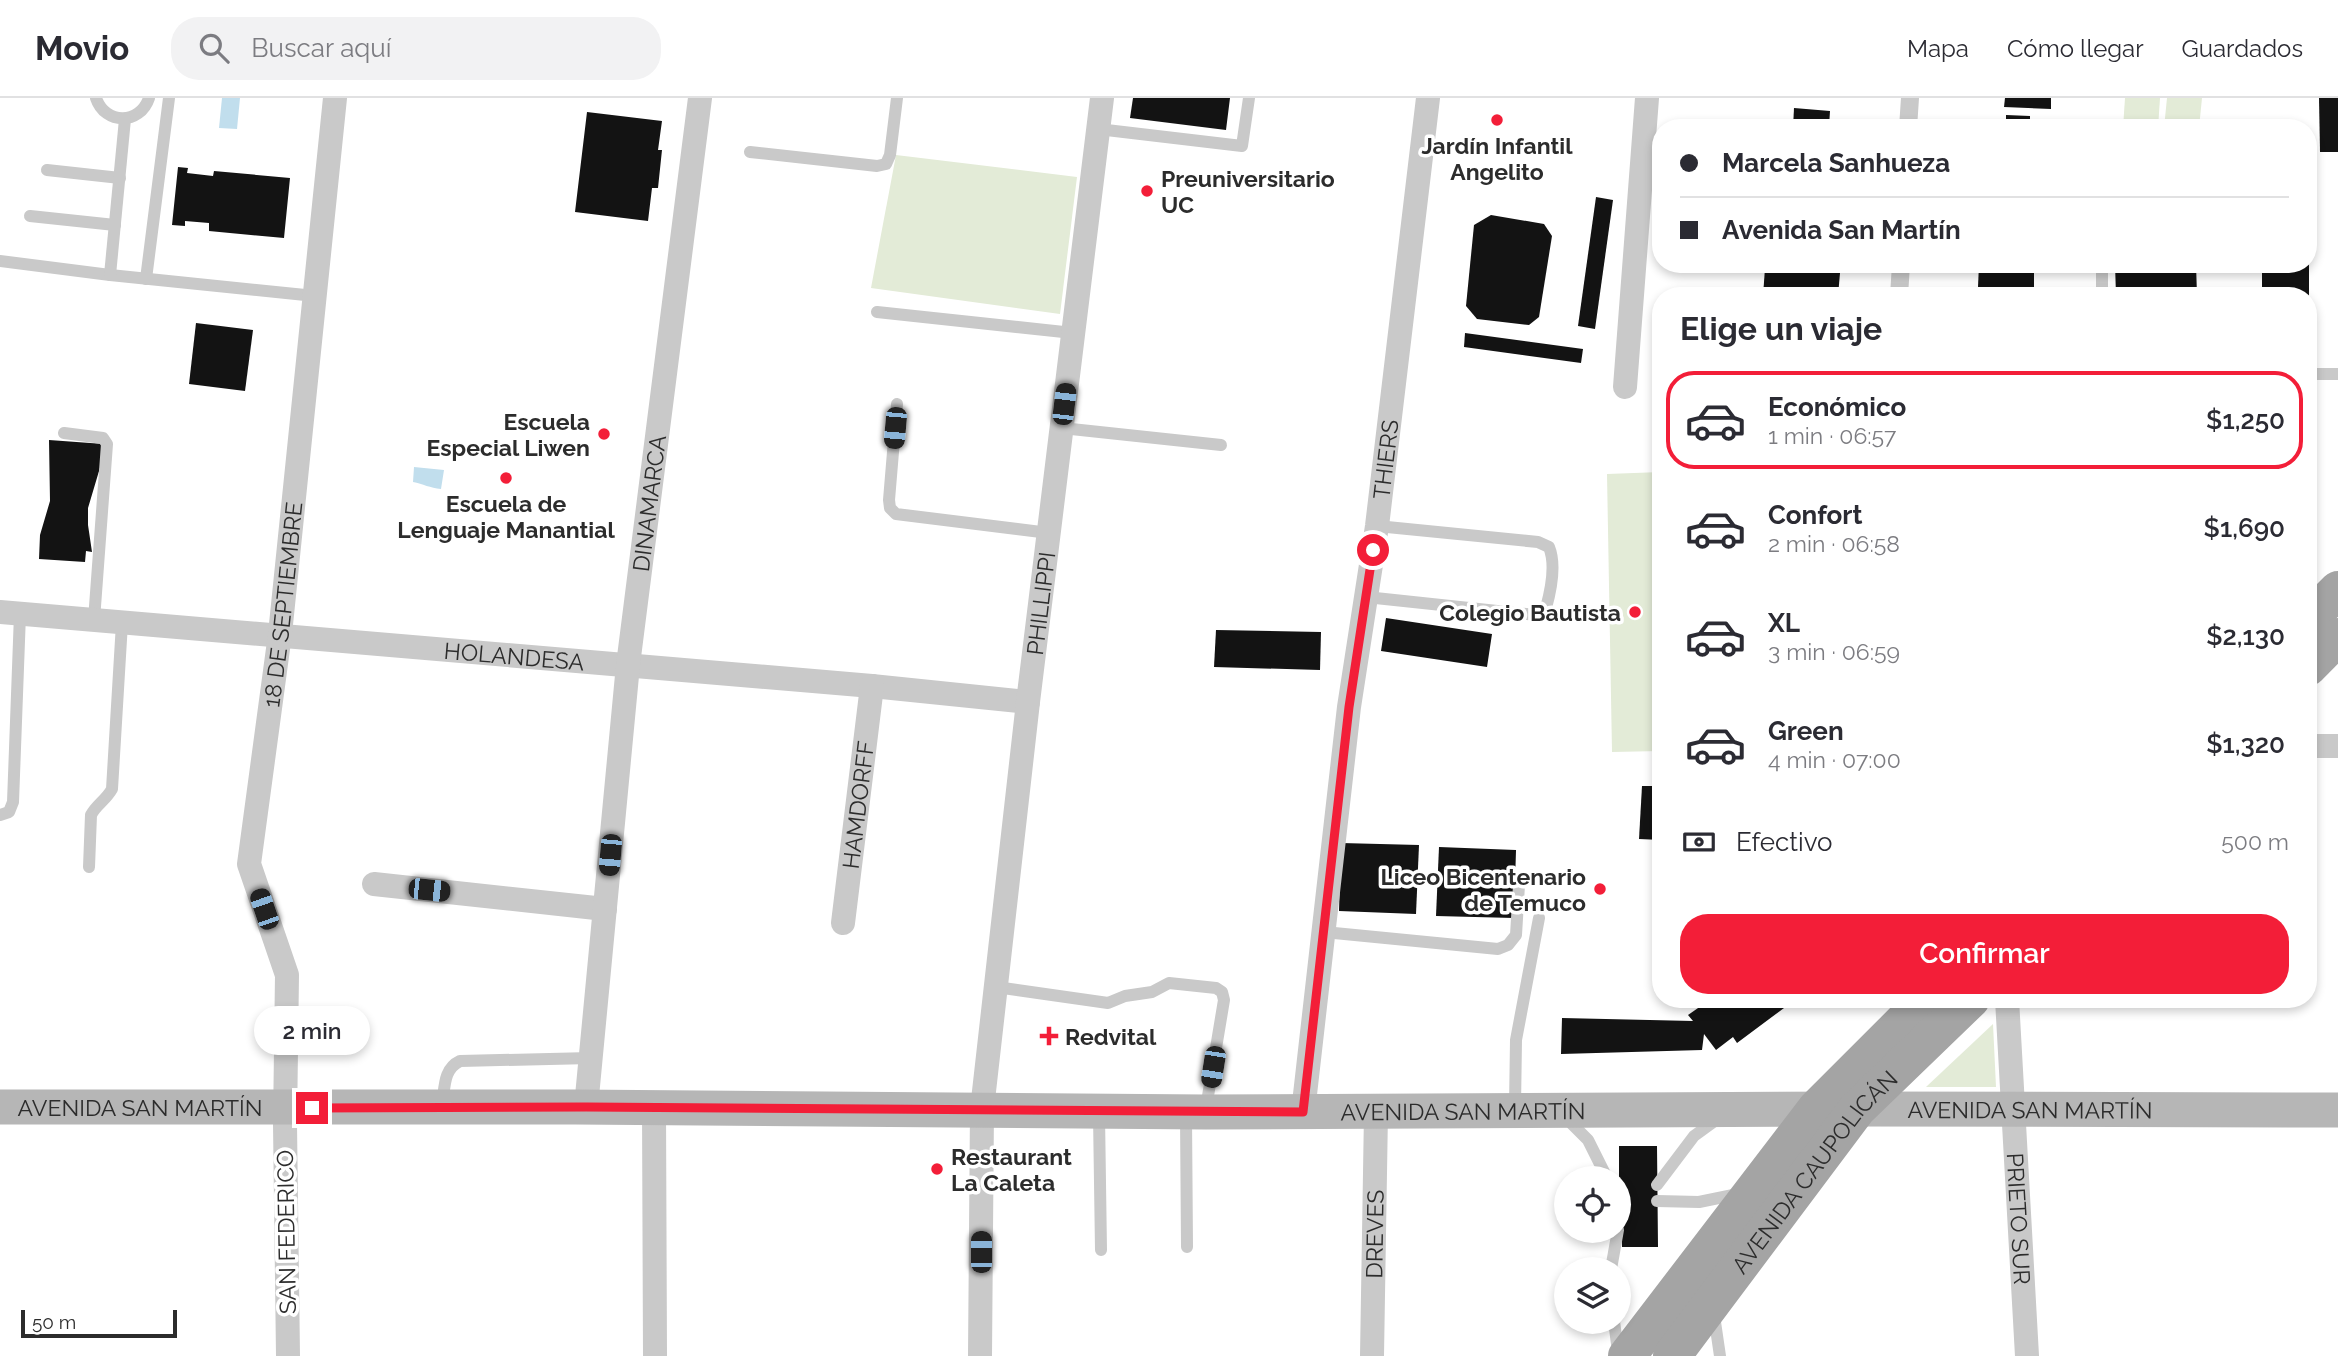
<!DOCTYPE html>
<html lang="es">
<meta charset="utf-8">
<style>
:root{--surface:#fff;--page:#f2f2f3;--text:#2b2b33;--muted:#7c7c81;--line:#e1e1e2;--accent:#f31e38}
body{margin:0;font-family:Raleway,sans-serif;background:var(--page);color:var(--text);height:100vh;display:flex;flex-direction:column;font-size:26px;white-space:nowrap}
*{box-sizing:border-box;margin:0}
p{font-size:23px;color:var(--muted)}
.icon{flex:none;width:38px;height:38px;fill:none;stroke:currentColor;stroke-width:2;stroke-linecap:round;stroke-linejoin:round}
.map{position:relative;flex:1;overflow:hidden}
.sheet{position:absolute;left:1652px;top:189px;width:665px;height:721px;display:flex;flex-direction:column;background:var(--surface);border-radius:28px;box-shadow:0 4px 10px #0003}
.sheet>*{flex:none}
.hud{position:absolute;left:1652px;top:21px;width:665px;height:154px;border-radius:28px;box-shadow:0 4px 10px #0003;display:grid;align-content:center;height:154px;padding:0 28px;background:var(--surface)}
.buttons{position:absolute;left:1554px;top:1068px;display:grid;gap:14px}
.buttons a{display:grid;place-items:center;width:77px;height:77px;border-radius:50%;background:var(--surface);box-shadow:0 4px 10px #0003;font-size:35px}
.scale{position:absolute;left:21px;bottom:18px;width:156px;box-sizing:border-box;padding-left:7px;border:4px solid #2c2c2c;border-top:0;font-size:19px;line-height:24px;white-space:nowrap;color:#2c2c2c;-webkit-text-stroke:5px #fff;paint-order:stroke}
.end{position:absolute;width:32px;height:32px;margin:-16px;border:9px solid #f31e38;background:#fff;box-shadow:0 0 0 4px #fff}
.from{border-radius:50%}
.bubble{position:absolute;height:49px;border-radius:24px;background:var(--surface);box-shadow:0 4px 10px #0003;font-size:23px;font-weight:600;line-height:49px;text-align:center}
.car{position:absolute;width:21px;height:42px;margin:-21px -10px;border-radius:9px;box-shadow:0 0 5px 2px #0007;background:linear-gradient(#222 24%,#8ab4d8 0 40%,#222 0 76%,#8ab4d8 0 86%,#222 0)}
.hud b{display:flex;align-items:center;gap:24px;height:66px;font-size:26px}
.hud b+b{border-top:2px solid var(--line)}
.hud i{width:18px;height:18px;background:var(--text)}
ul{padding:0;list-style:none}
li{display:flex;align-items:center;gap:21px;height:98px;margin:0 14px 10px;padding:0 14px;border:4px solid transparent;border-radius:28px}
li div{flex:1}
li b{display:block;font-size:26px}
li em{font-style:normal;font-weight:600}
li.active{border-color:var(--accent)}
li>.icon{width:63px;height:63px;stroke-width:1.5}
h2{padding:0 28px;font-size:32px;line-height:84px}
.pay{display:flex;align-items:center;gap:18px;height:77px;padding:0 28px;font-size:26px}
.pay p{margin-inline-start:auto}
.action{display:flex;gap:14px;margin-top:auto;padding:14px 28px}
.action a{flex:1;height:80px;border-radius:28px;background:var(--accent);color:#fff;font-size:28px;font-weight:600;line-height:80px;text-align:center}
header{display:flex;align-items:center;gap:42px;box-sizing:border-box;height:98px;padding:0 35px;background:var(--surface);border-bottom:2px solid var(--line)}
header strong{font-size:33px}
nav{display:flex;gap:38px;margin-inline-start:auto;font-size:24px}
.search{width:490px;height:63px;background:var(--page);display:flex;align-items:center;gap:18px;box-sizing:border-box;padding:0 24px;border-radius:28px;color:var(--muted);font-size:26px}
.map>svg:first-child{display:block}
.green{fill:#e3ebd7}
.water{fill:#c1deed}
.building{fill:#131313}
.lines{fill:none;stroke-linecap:round;stroke-linejoin:round}
.service{stroke:#c9c9c9;stroke-width:12}
.pedestrian{stroke:#c9c9c9;stroke-width:18}
.minor{stroke:#c9c9c9;stroke-width:24}
.secondary{stroke:#b6b6b6;stroke-width:35}
.primary{stroke:#a4a4a4;stroke-width:38}
.route{stroke:#f31e38;stroke-width:9}
.poi-dot{fill:#f31e38;stroke:#fff;stroke-width:2.5}
.labels{text-anchor:middle;dominant-baseline:central;stroke-width:7;stroke-linejoin:round;paint-order:stroke}
.poi-label{font-size:23px;font-weight:bold;fill:#2c2c2c;stroke:#fff;text-anchor:start}
.street-label{font-size:23px;fill:#2c2c2c;stroke:#fff}
</style>
<header>
<strong>Movio</strong>
<div class="search"><svg class="icon" aria-label="search" viewBox="0 0 24 24"><circle cx="10" cy="10" r="6"/><path d="M15 15l6 6"/></svg>Buscar aquí</div>
<nav><a>Mapa</a><a>Cómo llegar</a><a>Guardados</a></nav>
</header>
<div class="map">
<svg width="2338" height="1258" viewBox="0 0 2338 1258">
<rect width="100%" height="100%" fill="#fff"/>
<g class="green">
<polygon points="2125,0 2160,0 2158,30 2123,30"/>
<polygon points="2167,0 2202,0 2199,30 2164,30"/>
<polygon points="896,57 1077,79 1060,216 871,190"/>
<polygon points="1661,374 1661,653 1612,654 1607,376"/>
<polygon points="1993,926 1996,989 1926,989"/>
</g>
<g class="water">
<polygon points="222,0 240,0 237,31 219,30"/>
<path d="M414,369l30,3 -3,19c-11,-1 -18,-5 -28,-7z"/>
</g>
<g class="building">
<polygon points="1133,0 1230,0 1226,32 1130,20"/>
<polygon points="2005,0 2051,0 2051,11 2004,9"/>
<polygon points="2319,0 2338,0 2338,54 2320,54"/>
<polygon points="1794,10 1830,13 1829,30 1793,30"/>
<polygon points="587,14 662,23 658,52 662,52 658,90 652,90 648,123 575,114"/>
<polygon points="2006,17 2030,18 2030,30 2006,30"/>
<polygon points="178,69 188,70 187,75 213,78 214,73 290,80 284,140 209,133 209,125 185,123 185,128 172,127"/>
<polygon points="1596,99 1613,102 1595,231 1578,228"/>
<polygon points="1491,117 1544,126 1552,138 1539,219 1529,227 1477,221 1466,208 1474,127"/>
<polygon points="1979,166 2034,166 2034,190 1978,189"/>
<polygon points="2115,166 2196,166 2197,198 2116,198"/>
<polygon points="2239,166 2309,166 2309,198 2262,198 2262,173 2239,173"/>
<polygon points="1765,170 1840,175 1838,198 1763,198"/>
<polygon points="196,225 253,232 245,293 189,286"/>
<polygon points="1465,235 1583,251 1581,265 1464,249"/>
<polygon points="49,342 104,346 102,363 88,410 88,427 92,454 86,453 85,464 39,461 40,437 50,403"/>
<polygon points="1386,520 1492,536 1487,569 1381,553"/>
<polygon points="1216,532 1321,534 1320,572 1214,569"/>
<polygon points="1642,688 1661,688 1661,742 1639,741"/>
<polygon points="1341,745 1419,747 1416,816 1339,813"/>
<polygon points="1439,749 1516,752 1514,820 1436,818"/>
<polygon points="1711,901 1796,901 1737,945 1733,939 1716,952 1704,936 1702,952 1561,956 1562,920 1693,923 1688,917"/>
<polygon points="1619,1048 1657,1048 1658,1149 1622,1149 1621,1113 1619,1113"/>
</g>
<g class="lines">
<g class="service">
<path d="M96,0c9,27 44,27 53,0"/>
<polyline points="1098,31 1242,48 1249,0"/>
<polyline points="750,54 877,68 886,66 890,57 897,0"/>
<polyline points="47,72 120,80"/>
<polyline points="30,118 115,127"/>
<polyline points="0,163 110,177 315,198"/>
<polyline points="2102,166 2102,198"/>
<polyline points="110,177 125,21"/>
<polyline points="146,181 169,0"/>
<polyline points="877,214 1073,235"/>
<polyline points="2308,276 2338,276"/>
<polyline points="897,306 889,402 890,410 896,416 1049,435"/>
<polyline points="1062,330 1221,347"/>
<polyline points="64,335 103,340 107,346 94,522"/>
<path d="M1366,499l170,18 10,-7c5,-18 10,-44 3,-61l-11,-5 -161,-16"/>
<polyline points="0,717 9,714 13,704 20,516"/>
<path d="M89,769l2,-52c5,-10 15,-15 21,-26l10,-166"/>
<polyline points="1324,834 1498,851 1508,847 1516,837 1519,787"/>
<polyline points="996,889 1108,905 1125,898 1152,894 1169,885 1216,890 1222,894 1224,902 1206,1010"/>
<path d="M442,1007c3,-17 1,-36 18,-44l131,-3"/>
<polyline points="1515,1009 1516,942 1539,820"/>
<polyline points="1099,1017 1101,1152"/>
<polyline points="1186,1018 1187,1149"/>
<polyline points="1566,1020 1588,1042 1607,1080"/>
<polyline points="1657,1087 1694,1038 1716,1022"/>
<polyline points="1619,1094 1620,1096"/>
<polyline points="1657,1103 1699,1104 1738,1096"/>
<polyline points="1611,1171 1618,1132"/>
<polyline points="1714,1217 1720,1258"/>
<polyline points="1614,1223 1618,1254"/>
</g>
<g class="pedestrian">
<polyline points="1908,30 1910,0"/>
<polyline points="1899,198 1901,166"/>
</g>
<g class="minor">
<polyline points="1625,289 1647,0"/>
<path id="s1" d="M0,514l872,74 156,16"/>
<polyline points="2308,648 2338,648"/>
<polyline points="374,786 605,811"/>
<path id="s2" d="M843,825l29,-237"/>
<path id="s3" d="M2007,901l20,357"/>
<path id="s4" d="M586,1009l42,-442 72,-567"/>
<polyline points="654,1010 655,1258"/>
<path id="s5" d="M1303,1014l46,-405 28,-181 51,-428"/>
<path id="s6" d="M288,1258l-3,-232 2,-149 -38,-111 31,-230 55,-536"/>
<path id="s7" d="M980,1258l2,-247 46,-407 74,-604"/>
<path id="s8" d="M1372,1258l4,-244"/>
</g>
<path class="secondary" id="s9" d="M0,1009h575l631,5 651,-3 481,1"/>
<g class="primary">
<polyline points="2308,522 2338,492"/>
<polyline points="2308,569 2338,539"/>
<polyline points="1627,1258 1816,1011 1926,901"/>
<path id="s10" d="M1672,1258l185,-247 114,-110"/>
</g>
</g>
<g class="lines">
<polyline class="route" points="312,1010 586,1009 1303,1014 1349,609 1373,452"/>
</g>
<g class="poi-dot">
<circle cx="1497" cy="22" r="7"/>
<circle cx="1147" cy="93" r="7"/>
<circle cx="604" cy="336" r="7"/>
<circle cx="506" cy="380" r="7"/>
<circle cx="1635" cy="514" r="7"/>
<circle cx="1600" cy="791" r="7"/>
<path d="M1045.5 927.5h7v7h7v7h-7v7h-7v-7h-7v-7h7z"/>
<circle cx="937" cy="1071" r="7"/>
</g>
<g class="labels">
<g class="poi-label">
<text x="1497" y="47" text-anchor="middle">Jardín Infantil<tspan x="1497" dy="26">Angelito</tspan></text>
<text x="1161" y="80">Preuniversitario<tspan x="1161" dy="26">UC</tspan></text>
<text x="590" y="323" text-anchor="end">Escuela<tspan x="590" dy="26">Especial Liwen</tspan></text>
<text x="506" y="405" text-anchor="middle">Escuela de<tspan x="506" dy="26">Lenguaje Manantial</tspan></text>
<text x="1621" y="514" text-anchor="end">Colegio Bautista</text>
<text x="1586" y="778" text-anchor="end">Liceo Bicentenario<tspan x="1586" dy="26">de Temuco</tspan></text>
<text x="1065" y="938">Redvital</text>
<text x="951" y="1058">Restaurant<tspan x="951" dy="26">La Caleta</tspan></text>
</g>
<g class="street-label">
<text stroke="none"><textPath href="#s5" startOffset="658">THIERS</textPath></text>
<text stroke="none"><textPath href="#s4" startOffset="607">DINAMARCA</textPath></text>
<text stroke="none"><textPath href="#s7" startOffset="756">PHILLIPPI</textPath></text>
<text stroke="none"><textPath href="#s6" startOffset="760">18 DE SEPTIEMBRE</textPath></text>
<text stroke="none"><textPath href="#s1" startOffset="516">HOLANDESA</textPath></text>
<text stroke="none"><textPath href="#s2" startOffset="119">HAMDORFF</textPath></text>
<text stroke="none"><textPath href="#s9" startOffset="140">AVENIDA SAN MARTÍN</textPath></text>
<text stroke="none"><textPath href="#s9" startOffset="2030">AVENIDA SAN MARTÍN</textPath></text>
<text stroke="none"><textPath href="#s9" startOffset="1463">AVENIDA SAN MARTÍN</textPath></text>
<text stroke="none"><textPath href="#s10" startOffset="233">AVENIDA CAUPOLICÁN</textPath></text>
<text stroke="none"><textPath href="#s3" startOffset="220">PRIETO SUR</textPath></text>
<text transform="translate(286 1134) rotate(-91)">SAN FEDERICO</text>
<text stroke="none"><textPath href="#s8" startOffset="122">DREVES</textPath></text>
</g>
</g>
</svg>
<div class="buttons">
<a><svg class="icon" aria-label="locate" viewBox="0 0 24 24"><circle cx="12" cy="12" r="6"/><path d="M12 2v4M12 18v4M2 12h4M18 12h4"/></svg></a>
<a><svg class="icon" aria-label="layers" viewBox="0 0 24 24"><path d="M12 4l9 5-9 5-9-5zM3 14l9 5 9-5"/></svg></a>
</div>
<div class="scale">50 m</div>
<i class="end from" style="left:1373px;top:452px"></i>
<i class="end" style="left:312px;top:1010px"></i>
<div class="bubble" style="left:254px;top:908px;width:116px">2 min</div>
<i class="car" style="left:1064px;top:306px;rotate:7deg"></i>
<i class="car" style="left:895px;top:330px;rotate:185deg"></i>
<i class="car" style="left:610px;top:757px;rotate:185deg"></i>
<i class="car" style="left:429px;top:792px;rotate:96deg"></i>
<i class="car" style="left:264px;top:811px;rotate:341deg"></i>
<i class="car" style="left:1213px;top:969px;rotate:189deg"></i>
<i class="car" style="left:981px;top:1154px;rotate:0deg"></i>
<div class="hud">
<b><i class="from"></i>Marcela Sanhueza</b>
<b><i></i>Avenida San Martín</b>
</div>
<section class="sheet">
<h2>Elige un viaje</h2>
<ul>
<li class="active"><svg class="icon" aria-label="car" viewBox="0 0 24 24"><path d="M5 17H2v-5l4-1 3-4h7l3 4 3 1v5h-3M9 17h6M6 11h13"/><circle cx="7" cy="17" r="2"/><circle cx="17" cy="17" r="2"/></svg><div><b>Económico</b><p>1 min · 06:57</p></div><em>$1,250</em></li>
<li><svg class="icon" aria-label="car" viewBox="0 0 24 24"><path d="M5 17H2v-5l4-1 3-4h7l3 4 3 1v5h-3M9 17h6M6 11h13"/><circle cx="7" cy="17" r="2"/><circle cx="17" cy="17" r="2"/></svg><div><b>Confort</b><p>2 min · 06:58</p></div><em>$1,690</em></li>
<li><svg class="icon" aria-label="car" viewBox="0 0 24 24"><path d="M5 17H2v-5l4-1 3-4h7l3 4 3 1v5h-3M9 17h6M6 11h13"/><circle cx="7" cy="17" r="2"/><circle cx="17" cy="17" r="2"/></svg><div><b>XL</b><p>3 min · 06:59</p></div><em>$2,130</em></li>
<li><svg class="icon" aria-label="car" viewBox="0 0 24 24"><path d="M5 17H2v-5l4-1 3-4h7l3 4 3 1v5h-3M9 17h6M6 11h13"/><circle cx="7" cy="17" r="2"/><circle cx="17" cy="17" r="2"/></svg><div><b>Green</b><p>4 min · 07:00</p></div><em>$1,320</em></li>
</ul>
<div class="pay"><svg class="icon" aria-label="cash" viewBox="0 0 24 24"><path d="M3 7h18v10H3z"/><circle cx="12" cy="12" r="2"/></svg>Efectivo<p>500 m</p></div>
<div class="action"><a>Confirmar</a></div>
</section>
</div>
